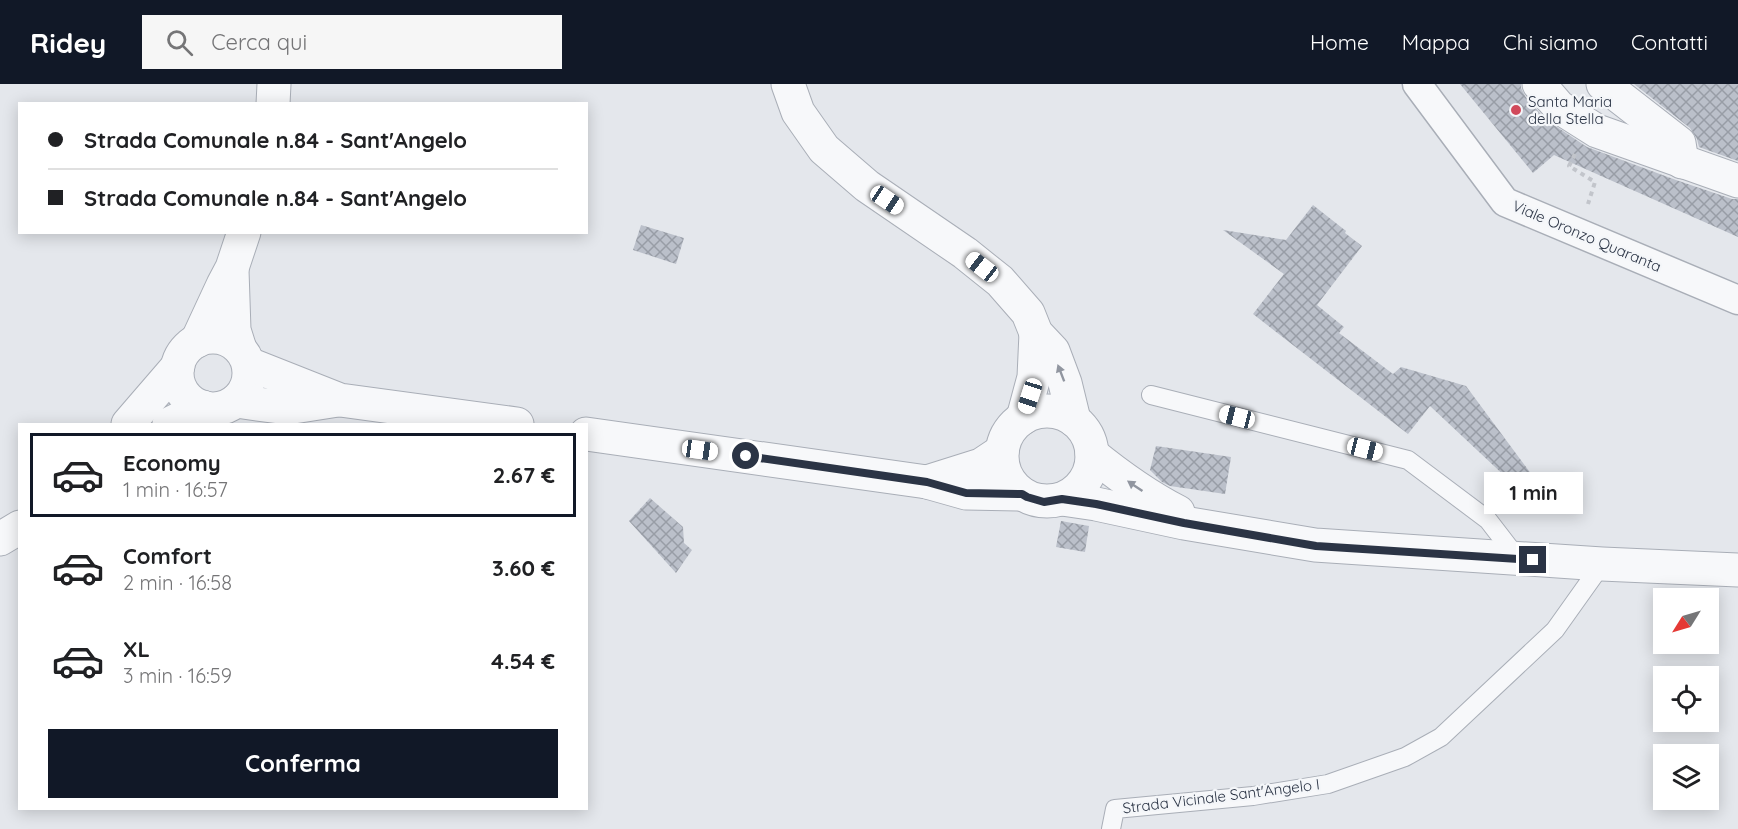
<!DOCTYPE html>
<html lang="it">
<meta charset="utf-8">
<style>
:root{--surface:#fff;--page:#f6f6f6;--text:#202124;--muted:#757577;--line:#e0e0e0;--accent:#111827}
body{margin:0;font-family:Quicksand,sans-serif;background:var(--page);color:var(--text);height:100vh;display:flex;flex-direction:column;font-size:22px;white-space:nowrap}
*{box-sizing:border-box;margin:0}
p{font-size:20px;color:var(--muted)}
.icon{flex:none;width:33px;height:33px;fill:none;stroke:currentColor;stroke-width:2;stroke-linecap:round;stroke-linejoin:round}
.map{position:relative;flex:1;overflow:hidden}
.panel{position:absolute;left:18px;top:339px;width:570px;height:387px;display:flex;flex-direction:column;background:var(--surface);border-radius:0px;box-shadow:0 3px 15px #0003}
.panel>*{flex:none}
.banner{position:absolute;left:18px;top:18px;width:570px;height:132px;border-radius:0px;box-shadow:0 3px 15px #0003;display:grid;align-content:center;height:132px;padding:0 30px;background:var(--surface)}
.needle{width:39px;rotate:233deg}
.tools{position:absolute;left:1653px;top:504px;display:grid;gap:12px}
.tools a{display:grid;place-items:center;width:66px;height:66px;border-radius:0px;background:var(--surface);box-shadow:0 3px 15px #0003;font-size:30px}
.end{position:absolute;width:27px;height:27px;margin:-14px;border:8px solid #2b3445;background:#fff;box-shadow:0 0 0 3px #fff}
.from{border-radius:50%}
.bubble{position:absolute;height:42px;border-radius:0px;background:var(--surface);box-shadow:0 3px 15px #0003;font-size:20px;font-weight:700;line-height:42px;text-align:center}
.car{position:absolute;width:18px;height:36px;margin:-18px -9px;border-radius:8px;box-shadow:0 0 4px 2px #0007;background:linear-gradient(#fff 24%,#345 0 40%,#fff 0 76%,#345 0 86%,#fff 0)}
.banner b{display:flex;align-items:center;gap:21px;height:57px;font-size:22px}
.banner b+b{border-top:2px solid var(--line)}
.banner i{width:15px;height:15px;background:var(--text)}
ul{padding:10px 0 0;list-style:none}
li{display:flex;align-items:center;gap:18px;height:84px;margin:0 12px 9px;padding:0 18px;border:3px solid transparent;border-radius:0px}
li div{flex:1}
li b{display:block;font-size:22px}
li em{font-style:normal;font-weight:700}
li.active{border-color:var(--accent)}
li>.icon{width:54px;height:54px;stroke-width:1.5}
.cta{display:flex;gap:12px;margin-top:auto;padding:12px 30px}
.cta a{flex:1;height:69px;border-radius:0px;background:var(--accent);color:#fff;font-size:24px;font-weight:700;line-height:69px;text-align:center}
header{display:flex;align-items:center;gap:36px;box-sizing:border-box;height:84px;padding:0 30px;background:var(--accent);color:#fff}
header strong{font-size:28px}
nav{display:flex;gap:33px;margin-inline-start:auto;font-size:21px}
.search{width:420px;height:54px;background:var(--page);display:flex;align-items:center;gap:15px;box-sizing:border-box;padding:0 21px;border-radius:0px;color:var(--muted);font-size:22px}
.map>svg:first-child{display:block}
.building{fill:url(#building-cross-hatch)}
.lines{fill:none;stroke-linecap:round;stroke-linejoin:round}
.service-casing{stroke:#a9aeb7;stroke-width:20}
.pedestrian-casing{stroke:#a9aeb7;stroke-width:31}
.minor-casing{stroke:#a9aeb7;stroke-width:35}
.tertiary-casing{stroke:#a9aeb7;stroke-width:35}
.path{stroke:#c2c5cb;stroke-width:4;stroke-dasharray:4.5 4.5;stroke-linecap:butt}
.service{stroke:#f7f8fa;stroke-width:18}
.pedestrian{stroke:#f7f8fa;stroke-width:28}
.minor{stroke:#f7f8fa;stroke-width:33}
.tertiary{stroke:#f7f8fa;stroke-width:33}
.oneway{fill:#9196a0}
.route{stroke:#2b3445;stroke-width:8}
.poi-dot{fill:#d1495b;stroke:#f4f6f9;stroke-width:2}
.labels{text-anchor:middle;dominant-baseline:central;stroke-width:4.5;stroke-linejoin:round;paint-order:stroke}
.poi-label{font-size:15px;fill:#2b3445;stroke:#f4f6f9;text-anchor:start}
.street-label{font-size:15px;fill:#2b3445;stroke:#f4f6f9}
</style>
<header>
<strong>Ridey</strong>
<div class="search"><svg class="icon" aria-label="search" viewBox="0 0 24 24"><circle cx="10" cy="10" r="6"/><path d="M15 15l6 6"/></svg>Cerca qui</div>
<nav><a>Home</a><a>Mappa</a><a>Chi siamo</a><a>Contatti</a></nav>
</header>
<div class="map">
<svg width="1738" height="745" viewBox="0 0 1738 745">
<defs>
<pattern id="building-cross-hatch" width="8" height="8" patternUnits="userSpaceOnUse" patternTransform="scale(1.5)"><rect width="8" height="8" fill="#bbc0ca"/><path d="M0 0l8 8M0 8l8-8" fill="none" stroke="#989da6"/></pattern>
</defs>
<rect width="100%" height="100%" fill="#e4e7ec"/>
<g class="building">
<polygon points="1460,0 1521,0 1521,4 1525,12 1545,35 1587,63 1676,96 1732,115 1738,115 1738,153 1554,71 1533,89"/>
<polygon points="1634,0 1738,0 1738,77 1699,63 1697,55 1690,44"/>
<polygon points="1313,121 1346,147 1345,149 1362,162 1317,221 1344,243 1339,249 1393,290 1401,283 1466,302 1552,418 1542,427 1430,322 1408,350 1253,230 1284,190 1223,146 1286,156"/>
<polygon points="641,141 684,154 676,180 633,166"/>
<polygon points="1156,362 1231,373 1225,410 1170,402 1162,398 1150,386"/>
<polygon points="650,414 683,443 684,459 692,466 676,489 629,437"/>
<polygon points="1061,437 1089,442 1085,468 1056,463"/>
</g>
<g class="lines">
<defs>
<g id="service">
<polyline points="1151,311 1408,376 1488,436 1518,475"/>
<polyline points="1111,745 1115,725 1253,712 1328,700 1405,673 1441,653 1555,546 1602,480"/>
</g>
<polyline id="pedestrian" points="1417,0 1505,118 1738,216"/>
<g id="minor">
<polyline points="1539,0 1559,23 1597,47 1738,97"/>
<polyline points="1603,0 1679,59 1682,78"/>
<polyline points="273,20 274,0"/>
<polyline points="232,186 234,246 239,262"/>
<polyline points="197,257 223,201 232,184 244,148"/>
<path d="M1092,370c27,22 55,42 86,58"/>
<polyline points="1062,415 1096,420 1184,439 1315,461 1602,480 1738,486"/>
</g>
<g id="tertiary">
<polyline points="788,0 798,28 824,65 867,102 965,169 1000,197 1028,229 1036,249 1053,267 1065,299 1074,336"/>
<circle cx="213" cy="289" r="36"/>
<polyline points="249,280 340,316 517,340"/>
<polyline points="236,317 287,324 338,316"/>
<circle cx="1047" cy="372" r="45"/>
<polyline points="1023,334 1034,293 1036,249"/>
<polyline points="128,340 178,282"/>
<polyline points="169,340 203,323"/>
<polyline points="586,350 927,398 966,409 1022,410"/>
<polyline points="927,398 981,381 1002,367"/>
<polyline points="0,455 20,443"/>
</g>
</defs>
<use href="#service" class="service-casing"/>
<use href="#pedestrian" class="pedestrian-casing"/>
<use href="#minor" class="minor-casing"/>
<use href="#tertiary" class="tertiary-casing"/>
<polyline class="path" points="1575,70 1569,82 1595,98 1588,120"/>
<use href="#service" class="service"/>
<use href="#pedestrian" class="pedestrian"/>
<use href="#minor" class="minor"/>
<use href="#tertiary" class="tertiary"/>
</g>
<defs><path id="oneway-solid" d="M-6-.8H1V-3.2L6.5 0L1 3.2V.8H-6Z" transform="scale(1.5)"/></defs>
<g class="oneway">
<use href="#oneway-solid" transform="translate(1061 289) rotate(-111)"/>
<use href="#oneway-solid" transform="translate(1135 402) rotate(-146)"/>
</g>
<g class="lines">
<polyline class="route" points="746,372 927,398 966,409 1022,410 1027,413 1044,418 1062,415 1096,420 1184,439 1316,462 1533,476"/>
</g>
<circle class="poi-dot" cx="1516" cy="26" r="6"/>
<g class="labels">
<g class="poi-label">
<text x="1528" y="17">Santa Maria<tspan x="1528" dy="17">della Stella</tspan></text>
</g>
<g class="street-label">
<text transform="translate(1587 152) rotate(23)">Viale Oronzo Quaranta</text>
<text transform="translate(1221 712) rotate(-7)">Strada Vicinale Sant'Angelo I</text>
</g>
</g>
</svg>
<div class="tools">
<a><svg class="needle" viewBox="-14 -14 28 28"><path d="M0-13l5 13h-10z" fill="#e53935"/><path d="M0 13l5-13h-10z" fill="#757577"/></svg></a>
<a><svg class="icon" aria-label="locate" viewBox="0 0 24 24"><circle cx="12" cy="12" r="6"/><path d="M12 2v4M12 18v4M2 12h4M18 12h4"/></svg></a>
<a><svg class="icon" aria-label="layers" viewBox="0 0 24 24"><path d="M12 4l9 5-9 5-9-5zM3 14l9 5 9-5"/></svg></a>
</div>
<i class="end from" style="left:746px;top:372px"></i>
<i class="end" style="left:1533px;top:476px"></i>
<div class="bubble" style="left:1484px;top:388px;width:99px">1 min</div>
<i class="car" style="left:887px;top:116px;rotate:124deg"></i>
<i class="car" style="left:982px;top:183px;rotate:308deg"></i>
<i class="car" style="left:1030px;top:312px;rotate:198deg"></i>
<i class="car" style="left:1237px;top:333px;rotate:284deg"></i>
<i class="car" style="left:1365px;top:365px;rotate:104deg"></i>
<i class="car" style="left:700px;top:366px;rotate:98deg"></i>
<div class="banner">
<b><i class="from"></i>Strada Comunale n.84 - Sant'Angelo</b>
<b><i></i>Strada Comunale n.84 - Sant'Angelo</b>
</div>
<section class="panel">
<ul>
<li class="active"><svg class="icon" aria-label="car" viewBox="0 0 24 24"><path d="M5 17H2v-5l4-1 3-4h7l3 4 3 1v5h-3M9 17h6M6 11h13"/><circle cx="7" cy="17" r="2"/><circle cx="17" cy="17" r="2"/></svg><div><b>Economy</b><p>1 min · 16:57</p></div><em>2.67 €</em></li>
<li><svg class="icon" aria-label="car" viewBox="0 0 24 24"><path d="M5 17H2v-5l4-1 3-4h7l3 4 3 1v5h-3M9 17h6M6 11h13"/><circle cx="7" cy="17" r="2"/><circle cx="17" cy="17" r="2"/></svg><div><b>Comfort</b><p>2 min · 16:58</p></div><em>3.60 €</em></li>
<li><svg class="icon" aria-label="car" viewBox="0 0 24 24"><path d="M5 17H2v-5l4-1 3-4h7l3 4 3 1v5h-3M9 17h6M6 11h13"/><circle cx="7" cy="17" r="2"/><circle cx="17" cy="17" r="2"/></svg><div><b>XL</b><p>3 min · 16:59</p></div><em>4.54 €</em></li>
</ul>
<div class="cta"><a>Conferma</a></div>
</section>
</div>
